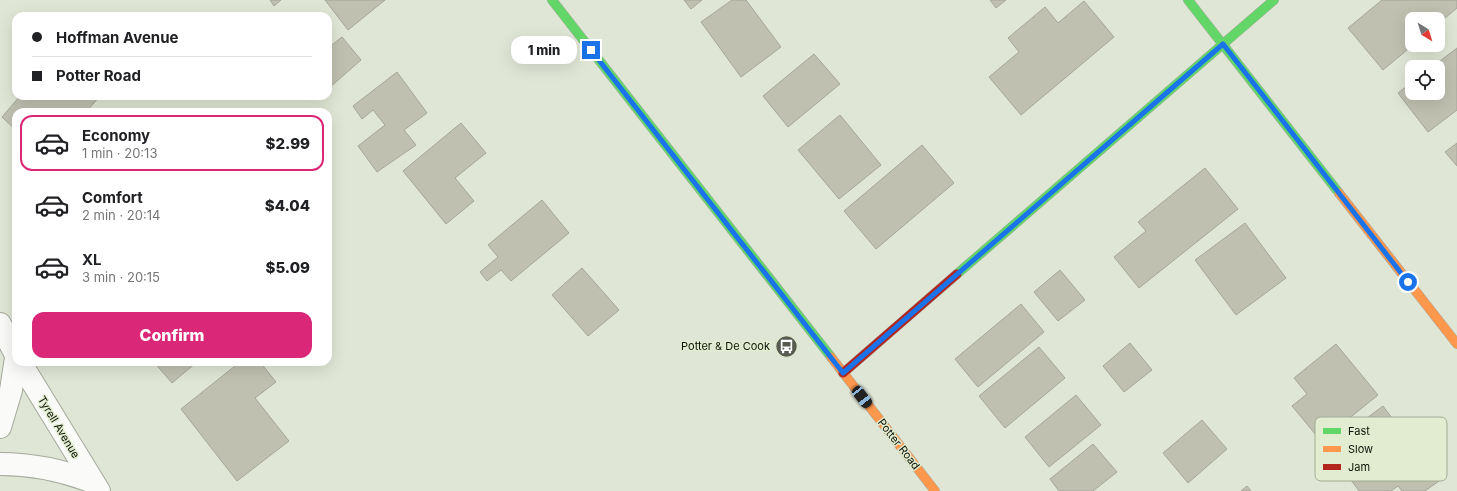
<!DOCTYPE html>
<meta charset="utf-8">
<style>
:root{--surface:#fff;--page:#f6f6f6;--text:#202124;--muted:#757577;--line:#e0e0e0;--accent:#db2777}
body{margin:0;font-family:Inter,sans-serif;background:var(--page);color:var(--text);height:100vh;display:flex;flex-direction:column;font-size:15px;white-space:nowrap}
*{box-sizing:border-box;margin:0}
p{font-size:13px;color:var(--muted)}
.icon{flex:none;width:22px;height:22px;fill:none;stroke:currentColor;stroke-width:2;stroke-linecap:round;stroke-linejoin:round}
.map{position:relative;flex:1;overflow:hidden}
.side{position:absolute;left:12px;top:108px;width:320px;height:258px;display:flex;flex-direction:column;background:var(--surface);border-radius:12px;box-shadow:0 4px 16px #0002}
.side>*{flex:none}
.top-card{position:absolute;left:12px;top:12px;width:320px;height:88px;border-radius:12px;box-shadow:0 4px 16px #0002;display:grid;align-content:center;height:88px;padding:0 20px;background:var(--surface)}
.needle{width:26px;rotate:142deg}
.tools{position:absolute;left:1405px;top:12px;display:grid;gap:8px}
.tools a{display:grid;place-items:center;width:40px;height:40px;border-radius:8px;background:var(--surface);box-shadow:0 4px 16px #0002;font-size:20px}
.end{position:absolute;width:18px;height:18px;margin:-9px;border:5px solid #1a73e8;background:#fff;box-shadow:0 0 0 2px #fff}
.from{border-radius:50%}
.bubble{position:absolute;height:28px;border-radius:12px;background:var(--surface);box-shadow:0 4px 16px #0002;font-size:13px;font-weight:800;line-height:28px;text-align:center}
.car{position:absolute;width:12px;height:24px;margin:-12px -6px;border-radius:5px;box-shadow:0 0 3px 1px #0007;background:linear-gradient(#222 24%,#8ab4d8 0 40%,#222 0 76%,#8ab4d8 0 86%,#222 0)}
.top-card b{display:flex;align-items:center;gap:14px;height:38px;font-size:15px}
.top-card b+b{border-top:1px solid var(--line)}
.top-card i{width:10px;height:10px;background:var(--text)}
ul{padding:7px 0 0;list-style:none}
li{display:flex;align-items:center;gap:12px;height:56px;margin:0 8px 6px;padding:0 12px;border:2px solid transparent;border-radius:12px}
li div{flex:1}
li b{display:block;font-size:15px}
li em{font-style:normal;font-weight:800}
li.selected{border-color:var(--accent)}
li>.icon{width:36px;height:36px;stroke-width:1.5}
.action{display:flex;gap:8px;margin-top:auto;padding:8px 20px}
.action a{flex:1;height:46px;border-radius:12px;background:var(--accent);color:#fff;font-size:16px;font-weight:800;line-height:46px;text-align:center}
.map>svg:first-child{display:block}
.building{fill:#c0c0b1;stroke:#a5a599}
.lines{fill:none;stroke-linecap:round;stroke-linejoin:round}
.street-casing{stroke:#a4a99c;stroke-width:24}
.fast-casing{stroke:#a4a99c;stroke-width:10}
.slow-casing{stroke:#a4a99c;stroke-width:10}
.jam-casing{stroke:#a4a99c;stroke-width:10}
.street{stroke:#fafbf9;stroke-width:22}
.fast{stroke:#63d668;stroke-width:9}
.slow{stroke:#ff974d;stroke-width:9}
.jam{stroke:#b3261e;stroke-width:9}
.route{stroke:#1a73e8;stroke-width:5}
.labels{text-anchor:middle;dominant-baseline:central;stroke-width:3;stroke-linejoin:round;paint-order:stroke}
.poi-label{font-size:11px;fill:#0e1208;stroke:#e2ecd0;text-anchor:end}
.street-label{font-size:11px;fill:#0e1208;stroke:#e2ecd0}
.key{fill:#e2ecd0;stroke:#a2ab94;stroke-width:1}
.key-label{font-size:11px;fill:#0e1208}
</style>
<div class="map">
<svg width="1457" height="491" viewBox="0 0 1457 491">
<rect width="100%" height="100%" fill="#e0e6d6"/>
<g class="building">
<polygon points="270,0 281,0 274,6"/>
<polygon points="325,0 385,0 348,30"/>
<polygon points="684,0 702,0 691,9"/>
<polygon points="732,0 746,0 781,47 741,77 701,22"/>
<polygon points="990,0 1006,0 996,8"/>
<polygon points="1382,0 1457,0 1457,8 1438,24 1438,19 1412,19 1413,45 1383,70 1348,28"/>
<polygon points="1084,1 1114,37 1021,115 989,77 1019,52 1008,38 1045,7 1058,23"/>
<polygon points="342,37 361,60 329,88 328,48"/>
<polygon points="1457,48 1457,110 1428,132 1398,93 1412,82 1412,93 1438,93 1438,67 1432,67"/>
<polygon points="814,54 840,84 788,127 763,96"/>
<polygon points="397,72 427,113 404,130 416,145 377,172 358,146 385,125 373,110 362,119 353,106"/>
<polygon points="20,96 100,96 86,112 16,112 16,130 2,117"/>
<polygon points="840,115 881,165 839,199 798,150"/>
<polygon points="461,123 486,153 455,178 474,201 446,224 403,171"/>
<polygon points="1457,143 1457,166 1445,152"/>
<polygon points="922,145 954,183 876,249 844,211"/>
<polygon points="1205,168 1238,209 1139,288 1114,257 1146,231 1138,222"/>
<polygon points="542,200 569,233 511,281 501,270 487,281 480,272 498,257 488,245"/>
<polygon points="1245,223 1286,278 1236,315 1195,260"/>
<polygon points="582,268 619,310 588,336 552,295"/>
<polygon points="1060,270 1085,300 1058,321 1034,292"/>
<polygon points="1021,304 1044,332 978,387 955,359"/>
<polygon points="1130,343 1152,370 1124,392 1103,366"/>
<polygon points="1336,344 1378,395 1321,441 1292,406 1307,394 1294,378"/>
<polygon points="1039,347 1065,378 1005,428 979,396"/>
<polygon points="154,362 197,362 172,383"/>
<polygon points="240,362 260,362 276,382 255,398 289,441 237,481 181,409"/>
<polygon points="1076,395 1101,425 1049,467 1025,437"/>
<polygon points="1383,406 1439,481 1425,491 1402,491 1398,486 1391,491 1359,491 1351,480 1363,470 1339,439"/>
<polygon points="1202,420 1227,449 1188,483 1163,453"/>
<polygon points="1093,444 1117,472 1093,491 1059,491 1050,479"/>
<polygon points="1247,486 1251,491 1241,491"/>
</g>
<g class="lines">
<defs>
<g id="street">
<polyline points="0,324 16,355"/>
<polyline points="20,362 99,491"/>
<polyline points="0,427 11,390 16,358"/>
<path d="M0,464c33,0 62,6 93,18"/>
</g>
<g id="fast">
<polyline points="552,0 831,357"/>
<polyline points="1188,0 1339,193"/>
<polyline points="957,274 1274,0"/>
</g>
<g id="slow">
<polyline points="1339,193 1457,344"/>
<polyline points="831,357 935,491"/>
</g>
<polyline id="jam" points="843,373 957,274"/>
</defs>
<use href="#street" class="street-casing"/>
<use href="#fast" class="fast-casing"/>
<use href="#slow" class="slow-casing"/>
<use href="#jam" class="jam-casing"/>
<use href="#street" class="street"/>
<use href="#fast" class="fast"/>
<use href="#slow" class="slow"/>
<use href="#jam" class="jam"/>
</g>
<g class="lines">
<polyline class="route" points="591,50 843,373 1223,44 1408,282"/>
</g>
<defs>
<symbol id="bus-disc" viewBox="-11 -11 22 22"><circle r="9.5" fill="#585c50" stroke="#e2ecd0"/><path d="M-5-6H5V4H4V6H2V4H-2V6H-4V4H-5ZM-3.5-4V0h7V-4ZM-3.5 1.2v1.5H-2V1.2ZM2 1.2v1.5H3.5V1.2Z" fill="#fff"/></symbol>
</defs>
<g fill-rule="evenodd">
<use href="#bus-disc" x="774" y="334" width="25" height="25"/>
</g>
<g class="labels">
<g class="poi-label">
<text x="770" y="346">Potter &amp; De Cook</text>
</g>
<g class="street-label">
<text transform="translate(59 427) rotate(59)">Tyrell Avenue</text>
<text transform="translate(899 444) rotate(52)">Potter Road</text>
</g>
</g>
<rect x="1315" y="417" width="132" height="64" rx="6" class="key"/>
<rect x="1323" y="428" width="18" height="6" fill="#63d668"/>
<rect x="1323" y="446" width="18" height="6" fill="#ff974d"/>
<rect x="1323" y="464" width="18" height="6" fill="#b3261e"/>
<g class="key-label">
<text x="1348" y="435">Fast</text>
<text x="1348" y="453">Slow</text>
<text x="1348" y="471">Jam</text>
</g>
</svg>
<div class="tools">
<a><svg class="needle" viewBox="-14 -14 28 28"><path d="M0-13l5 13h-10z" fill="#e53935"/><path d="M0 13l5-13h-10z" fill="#757577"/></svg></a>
<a><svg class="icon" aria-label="locate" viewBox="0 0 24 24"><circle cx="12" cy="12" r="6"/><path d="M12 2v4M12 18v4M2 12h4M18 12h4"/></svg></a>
</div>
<i class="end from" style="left:1408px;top:282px"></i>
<i class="end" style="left:591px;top:50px"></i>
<div class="bubble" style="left:511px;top:36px;width:66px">1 min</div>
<i class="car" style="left:862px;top:397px;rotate:142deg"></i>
<div class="top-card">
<b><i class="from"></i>Hoffman Avenue</b>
<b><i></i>Potter Road</b>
</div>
<section class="side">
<ul>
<li class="selected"><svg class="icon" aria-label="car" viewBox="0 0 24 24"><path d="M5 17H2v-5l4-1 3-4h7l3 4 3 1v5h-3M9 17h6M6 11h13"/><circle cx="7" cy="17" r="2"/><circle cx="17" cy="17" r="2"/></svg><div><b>Economy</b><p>1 min · 20:13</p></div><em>$2.99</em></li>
<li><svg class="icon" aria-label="car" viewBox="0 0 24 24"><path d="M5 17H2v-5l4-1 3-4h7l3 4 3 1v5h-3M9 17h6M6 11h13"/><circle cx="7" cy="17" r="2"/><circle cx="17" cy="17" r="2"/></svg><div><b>Comfort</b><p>2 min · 20:14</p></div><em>$4.04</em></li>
<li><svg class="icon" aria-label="car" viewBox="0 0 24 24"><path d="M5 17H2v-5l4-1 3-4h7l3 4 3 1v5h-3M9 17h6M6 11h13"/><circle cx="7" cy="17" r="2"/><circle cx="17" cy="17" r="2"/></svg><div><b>XL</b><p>3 min · 20:15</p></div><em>$5.09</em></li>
</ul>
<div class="action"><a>Confirm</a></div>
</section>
</div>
